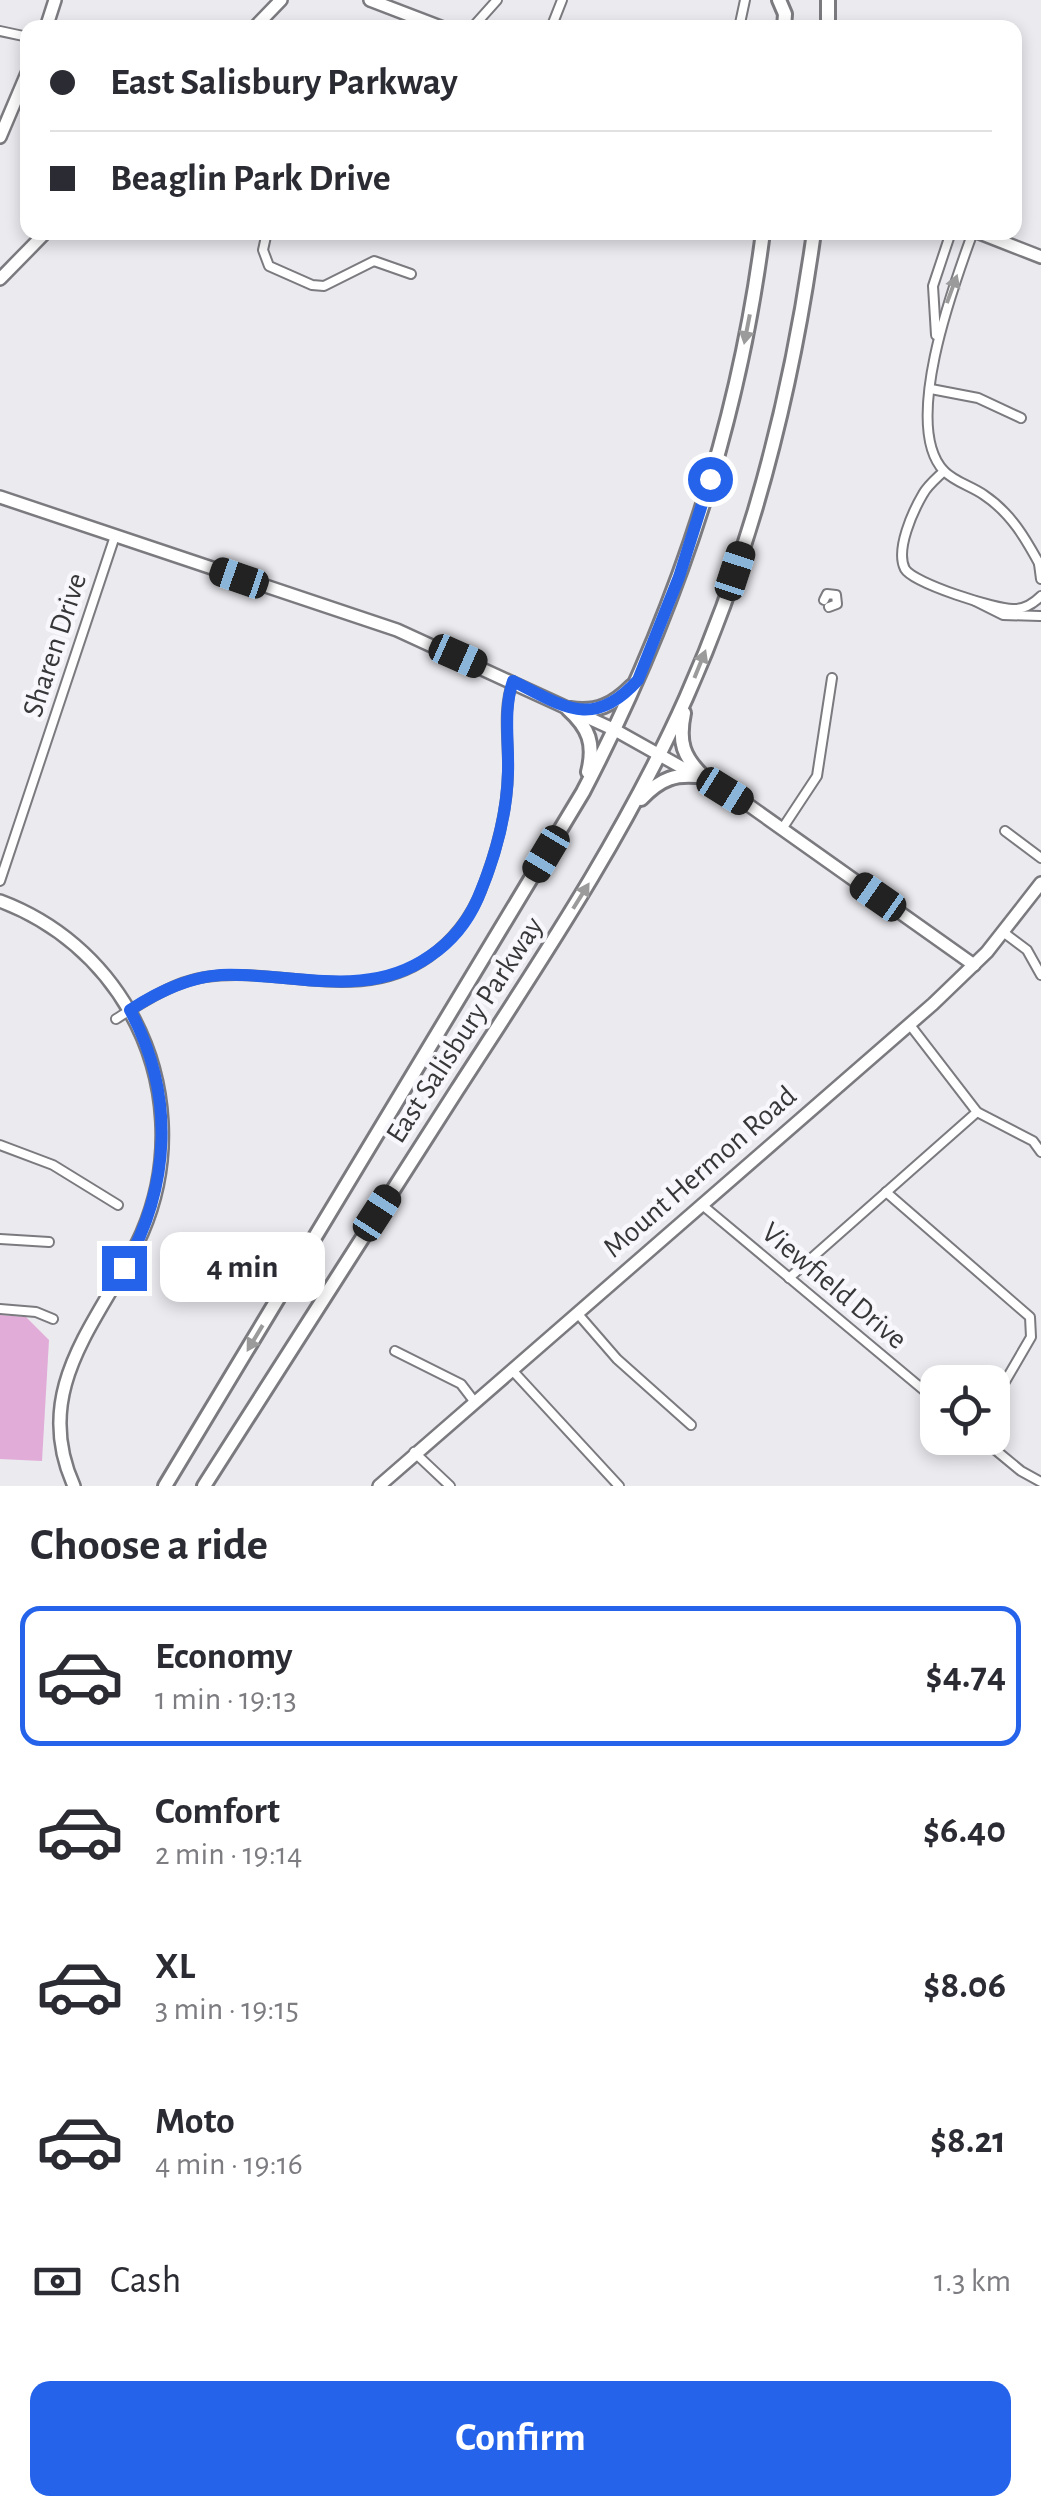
<!DOCTYPE html>
<meta charset="utf-8">
<style>
:root{--surface:#fff;--page:#f7f7f7;--text:#2b2b33;--muted:#7c7c81;--line:#e1e1e2;--accent:#2563eb}
body{margin:0;font-family:"Alegreya Sans",sans-serif;background:var(--page);color:var(--text);height:100vh;display:flex;flex-direction:column;font-size:38px;white-space:nowrap}
*{box-sizing:border-box;margin:0}
p{font-size:32px;color:var(--muted)}
.icon{flex:none;width:55px;height:55px;fill:none;stroke:currentColor;stroke-width:2;stroke-linecap:round;stroke-linejoin:round}
.map{position:relative;height:1486px;overflow:hidden}
.details{display:flex;flex-direction:column;background:var(--surface);flex:1}
.details>*{flex:none}
.top-card{position:absolute;left:20px;top:20px;width:1002px;height:220px;border-radius:20px;box-shadow:0 5px 15px #0003;display:grid;align-content:center;height:220px;padding:0 30px;background:var(--surface)}
.tools{position:absolute;left:920px;top:1365px;display:grid;gap:20px}
.tools a{display:grid;place-items:center;width:90px;height:90px;border-radius:20px;background:var(--surface);box-shadow:0 5px 15px #0003;font-size:50px}
.end{position:absolute;width:45px;height:45px;margin:-22px;border:12px solid #2563eb;background:#fff;box-shadow:0 0 0 5px #fff}
.from{border-radius:50%}
.bubble{position:absolute;height:70px;border-radius:20px;background:var(--surface);box-shadow:0 5px 15px #0003;font-size:32px;font-weight:700;line-height:70px;text-align:center}
.car{position:absolute;width:30px;height:60px;margin:-30px -15px;border-radius:12px;box-shadow:0 0 8px 2px #0007;background:linear-gradient(#222 24%,#8ab4d8 0 40%,#222 0 76%,#8ab4d8 0 86%,#222 0)}
.top-card b{display:flex;align-items:center;gap:35px;height:95px;font-size:38px}
.top-card b+b{border-top:2px solid var(--line)}
.top-card i{width:25px;height:25px;background:var(--text)}
ul{padding:0;list-style:none}
li{display:flex;align-items:center;gap:30px;height:140px;margin:0 20px 15px;padding:0 10px;border:5px solid transparent;border-radius:20px}
li div{flex:1}
li b{display:block;font-size:38px}
li em{font-style:normal;font-weight:700}
li.current{border-color:var(--accent)}
li>.icon{width:90px;height:90px;stroke-width:1.5}
h2{padding:0 30px;font-size:45px;line-height:120px}
.pay{display:flex;align-items:center;gap:25px;height:110px;padding:0 30px;font-size:38px}
.pay p{margin-inline-start:auto}
.primary-button{display:flex;gap:20px;margin-top:auto;padding:20px 30px}
.primary-button a{flex:1;height:115px;border-radius:20px;background:var(--accent);color:#fff;font-size:40px;font-weight:700;line-height:115px;text-align:center}
.map>svg:first-child{display:block}
.green{fill:#e1acd8}
.lines{fill:none;stroke-linecap:round;stroke-linejoin:round}
.street-casing{stroke:#7a7a7f;stroke-width:12}
.secondary-casing{stroke:#7a7a7f;stroke-width:16}
.primary-casing{stroke:#7a7a7f;stroke-width:18}
.street{stroke:#fff;stroke-width:8}
.secondary{stroke:#fff;stroke-width:11}
.primary{stroke:#fff;stroke-width:12}
.oneway{fill:#9b9b9c}
.route{stroke:#2563eb;stroke-width:12}
.labels{text-anchor:middle;dominant-baseline:central;stroke-width:9;stroke-linejoin:round;paint-order:stroke}
.street-label{font-size:30px;fill:#373739;stroke:#f8f8fc}
</style>
<div class="map">
<svg width="1041" height="1486" viewBox="0 0 1041 1486">
<rect width="100%" height="100%" fill="#eaeaef"/>
<polygon class="green" points="0,1315 26,1317 49,1340 42,1461 0,1459"/>
<g class="lines">
<defs>
<g id="street">
<polyline points="472,28 497,0"/>
<polyline points="551,28 562,0"/>
<polyline points="739,28 745,0"/>
<polyline points="0,31 28,37"/>
<polyline points="267,232 263,250 269,266 312,285 324,286 374,261 411,274"/>
<path d="M973,232c-19,52 -72,194 -29,239 11,11 27,15 40,24 27,18 42,44 57,72"/>
<polyline points="936,335 933,286 951,232"/>
<polyline points="931,389 978,398 1021,418"/>
<path d="M944,471c-7,7 -16,14 -21,23 -10,17 -28,56 -18,75 8,14 92,41 109,40 11,0 19,-5 27,-13"/>
<polyline points="1039,564 1041,579"/>
<polyline points="824,600 827,594 836,595 837,604 829,607"/>
<polyline points="975,601 1003,615 1040,616"/>
<polyline points="782,829 817,776 832,678"/>
<polyline points="1005,831 1041,858"/>
<polyline points="0,881 115,536"/>
<polyline points="1003,932 1027,950 1041,975"/>
<path d="M116,1019c27,-17 57,-37 89,-42 77,-11 155,29 224,-20 24,-17 41,-39 52,-66 15,-38 26,-77 27,-119 1,-29 -6,-62 5,-91"/>
<polyline points="910,1025 977,1112 1033,1141 1041,1152"/>
<polyline points="0,1145 53,1165 118,1205"/>
<polyline points="886,1192 1030,1317 1031,1337 992,1404"/>
<polyline points="701,1204 938,1402"/>
<polyline points="0,1239 49,1242"/>
<polyline points="789,1278 977,1112"/>
<polyline points="0,1309 36,1312 53,1319"/>
<polyline points="578,1314 617,1359 691,1425"/>
<polyline points="395,1351 461,1384 474,1401"/>
<polyline points="512,1370 619,1486"/>
<polyline points="981,1438 1021,1471 1041,1482"/>
<polyline points="414,1452 450,1486"/>
</g>
<g id="secondary">
<polyline points="370,0 443,28"/>
<polyline points="46,28 55,0"/>
<polyline points="254,28 281,0"/>
<polyline points="0,137 28,71"/>
<polyline points="977,232 1041,257"/>
<polyline points="0,279 46,232"/>
<polyline points="0,497 397,630 615,730 747,804 974,965"/>
<path d="M0,901c56,21 101,60 130,111 38,67 43,150 12,221 -37,83 -114,152 -68,253"/>
<polyline points="379,1486 933,1004 987,952 1041,883"/>
</g>
<g id="primary">
<polyline points="779,0 785,14 784,28"/>
<polyline points="828,0 828,28"/>
<path d="M568,709c21,19 27,35 20,63"/>
<path d="M570,709c27,4 43,-4 62,-23"/>
<path d="M684,713c-6,29 -1,44 20,64"/>
<path d="M641,799c20,-21 35,-26 63,-22"/>
<path d="M165,1486l418,-694c91,-175 155,-363 180,-560"/>
<path d="M204,1486c84,-132 168,-264 253,-396 82,-127 167,-253 229,-392 66,-148 106,-306 128,-466"/>
</g>
</defs>
<use href="#street" class="street-casing"/>
<use href="#secondary" class="secondary-casing"/>
<use href="#primary" class="primary-casing"/>
<use href="#street" class="street"/>
<use href="#secondary" class="secondary"/>
<use href="#primary" class="primary"/>
</g>
<defs><path id="oneway-solid" d="M-6-.8H1V-3.2L6.5 0L1 3.2V.8H-6Z" transform="scale(2.5)"/></defs>
<g class="oneway">
<use href="#oneway-solid" transform="translate(952 289) rotate(-70)"/>
<use href="#oneway-solid" transform="translate(747 329) rotate(101)"/>
<use href="#oneway-solid" transform="translate(700 664) rotate(-68)"/>
<use href="#oneway-solid" transform="translate(581 896) rotate(-58)"/>
<use href="#oneway-solid" transform="translate(255 1338) rotate(121)"/>
</g>
<g class="lines">
<path class="route" d="M124,1268c47,-82 51,-174 6,-258 26,-17 59,-33 91,-35 72,-3 145,26 209,-19 21,-14 38,-35 48,-58 17,-40 29,-82 30,-126 1,-30 -5,-62 5,-91 51,26 80,49 125,-1l41,-103 31,-98"/>
</g>
<g class="labels">
<g class="street-label">
<text transform="translate(55 645) rotate(-72)">Sharen Drive</text>
<text transform="translate(465 1030) rotate(-57)">East Salisbury Parkway</text>
<text transform="translate(700 1172) rotate(-41)">Mount Hermon Road</text>
<text transform="translate(834 1286) rotate(40)">Viewfield Drive</text>
</g>
</g>
</svg>
<div class="tools">
<a><svg class="icon" aria-label="locate" viewBox="0 0 24 24"><circle cx="12" cy="12" r="6"/><path d="M12 2v4M12 18v4M2 12h4M18 12h4"/></svg></a>
</div>
<i class="end from" style="left:710px;top:479px"></i>
<i class="end" style="left:124px;top:1268px"></i>
<div class="bubble" style="left:160px;top:1232px;width:165px">4 min</div>
<i class="car" style="left:735px;top:571px;rotate:18deg"></i>
<i class="car" style="left:239px;top:578px;rotate:289deg"></i>
<i class="car" style="left:458px;top:656px;rotate:114deg"></i>
<i class="car" style="left:725px;top:791px;rotate:122deg"></i>
<i class="car" style="left:546px;top:854px;rotate:211deg"></i>
<i class="car" style="left:878px;top:897px;rotate:305deg"></i>
<i class="car" style="left:377px;top:1213px;rotate:33deg"></i>
<div class="top-card">
<b><i class="from"></i>East Salisbury Parkway</b>
<b><i></i>Beaglin Park Drive</b>
</div>
</div>
<section class="details">
<h2>Choose a ride</h2>
<ul>
<li class="current"><svg class="icon" aria-label="car" viewBox="0 0 24 24"><path d="M5 17H2v-5l4-1 3-4h7l3 4 3 1v5h-3M9 17h6M6 11h13"/><circle cx="7" cy="17" r="2"/><circle cx="17" cy="17" r="2"/></svg><div><b>Economy</b><p>1 min · 19:13</p></div><em>$4.74</em></li>
<li><svg class="icon" aria-label="car" viewBox="0 0 24 24"><path d="M5 17H2v-5l4-1 3-4h7l3 4 3 1v5h-3M9 17h6M6 11h13"/><circle cx="7" cy="17" r="2"/><circle cx="17" cy="17" r="2"/></svg><div><b>Comfort</b><p>2 min · 19:14</p></div><em>$6.40</em></li>
<li><svg class="icon" aria-label="car" viewBox="0 0 24 24"><path d="M5 17H2v-5l4-1 3-4h7l3 4 3 1v5h-3M9 17h6M6 11h13"/><circle cx="7" cy="17" r="2"/><circle cx="17" cy="17" r="2"/></svg><div><b>XL</b><p>3 min · 19:15</p></div><em>$8.06</em></li>
<li><svg class="icon" aria-label="car" viewBox="0 0 24 24"><path d="M5 17H2v-5l4-1 3-4h7l3 4 3 1v5h-3M9 17h6M6 11h13"/><circle cx="7" cy="17" r="2"/><circle cx="17" cy="17" r="2"/></svg><div><b>Moto</b><p>4 min · 19:16</p></div><em>$8.21</em></li>
</ul>
<div class="pay"><svg class="icon" aria-label="cash" viewBox="0 0 24 24"><path d="M3 7h18v10H3z"/><circle cx="12" cy="12" r="2"/></svg>Cash<p>1.3 km</p></div>
<div class="primary-button"><a>Confirm</a></div>
</section>
